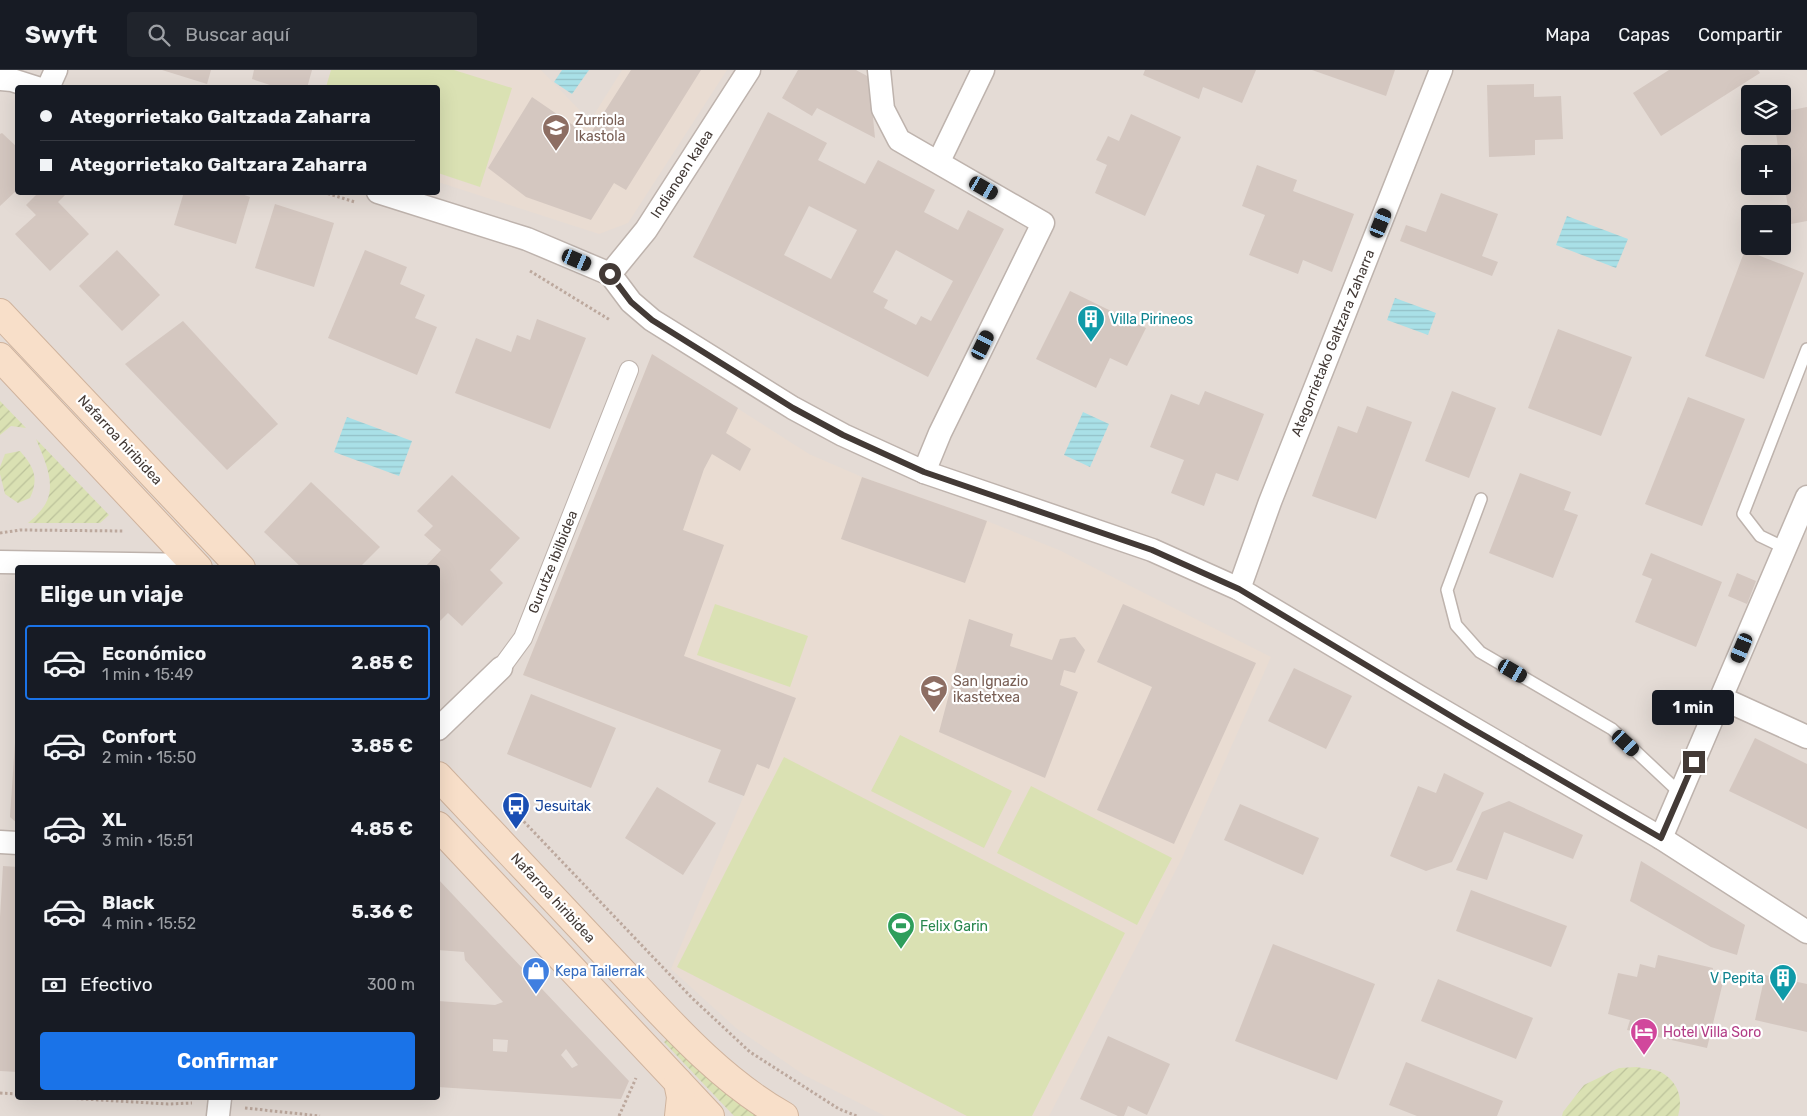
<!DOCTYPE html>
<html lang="es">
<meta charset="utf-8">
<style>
:root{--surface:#171b24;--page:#20242c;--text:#f1f3f6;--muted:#9ea1a6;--line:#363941;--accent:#1a73e8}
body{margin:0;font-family:Rubik,sans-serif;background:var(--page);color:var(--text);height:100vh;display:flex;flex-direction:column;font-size:19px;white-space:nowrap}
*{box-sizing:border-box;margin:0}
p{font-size:16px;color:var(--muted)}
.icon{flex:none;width:28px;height:28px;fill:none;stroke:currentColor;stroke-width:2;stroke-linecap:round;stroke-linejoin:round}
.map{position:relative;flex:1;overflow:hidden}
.panel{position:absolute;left:15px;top:495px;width:425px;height:535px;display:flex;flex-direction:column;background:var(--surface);border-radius:5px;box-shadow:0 5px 20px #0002}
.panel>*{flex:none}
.hud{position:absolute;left:15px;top:15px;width:425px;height:110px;border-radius:5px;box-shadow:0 5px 20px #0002;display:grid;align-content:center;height:110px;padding:0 25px;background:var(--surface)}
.fabs{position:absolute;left:1741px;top:15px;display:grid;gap:10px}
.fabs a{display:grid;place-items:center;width:50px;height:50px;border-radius:5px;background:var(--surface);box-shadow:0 5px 20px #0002;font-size:25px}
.end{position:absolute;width:22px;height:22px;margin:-11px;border:6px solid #433a36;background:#fff;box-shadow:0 0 0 2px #fff}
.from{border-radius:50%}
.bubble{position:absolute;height:35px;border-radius:5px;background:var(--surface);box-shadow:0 5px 20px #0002;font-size:16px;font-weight:700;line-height:35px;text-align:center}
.car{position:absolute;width:15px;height:30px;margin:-15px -8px;border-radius:6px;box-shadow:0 0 4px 1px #0007;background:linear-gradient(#222 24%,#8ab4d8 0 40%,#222 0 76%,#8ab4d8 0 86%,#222 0)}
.hud b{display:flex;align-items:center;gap:18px;height:48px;font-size:19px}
.hud b+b{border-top:1px solid var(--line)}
.hud i{width:12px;height:12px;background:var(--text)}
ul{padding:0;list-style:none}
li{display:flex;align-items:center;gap:15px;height:75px;margin:0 10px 8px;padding:0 15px;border:2px solid transparent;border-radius:5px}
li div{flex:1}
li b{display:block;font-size:19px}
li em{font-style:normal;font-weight:700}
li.selected{border-color:var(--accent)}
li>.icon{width:45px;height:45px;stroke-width:1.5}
h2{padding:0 25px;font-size:22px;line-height:60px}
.pay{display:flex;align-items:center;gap:12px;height:55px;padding:0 25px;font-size:19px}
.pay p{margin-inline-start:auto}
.action{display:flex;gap:10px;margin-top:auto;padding:10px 25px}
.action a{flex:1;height:58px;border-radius:5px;background:var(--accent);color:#fff;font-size:20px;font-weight:700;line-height:58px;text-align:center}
header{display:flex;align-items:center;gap:30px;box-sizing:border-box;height:70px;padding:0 25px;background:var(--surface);border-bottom:1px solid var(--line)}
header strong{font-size:24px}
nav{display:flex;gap:28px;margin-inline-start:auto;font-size:18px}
.search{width:350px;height:45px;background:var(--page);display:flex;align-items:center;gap:12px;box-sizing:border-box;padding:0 18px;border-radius:5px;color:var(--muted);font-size:19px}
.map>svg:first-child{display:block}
.residential{fill:#e4dbd5;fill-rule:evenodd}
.education{fill:#e9dcd2}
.garden{fill:url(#garden-furrows)}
.pitch{fill:#dae1b3}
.water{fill:url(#water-rules)}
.building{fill:#d4c7c0;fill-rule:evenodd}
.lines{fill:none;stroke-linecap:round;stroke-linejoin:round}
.service-casing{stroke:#beb3ad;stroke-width:14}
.pedestrian-casing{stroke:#beb3ad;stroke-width:20}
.minor-casing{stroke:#beb3ad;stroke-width:25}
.secondary-casing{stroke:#cfb39d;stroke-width:30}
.path{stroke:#bca89d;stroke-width:3;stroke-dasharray:2.5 2.5;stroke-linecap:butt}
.service{stroke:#fff;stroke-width:11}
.pedestrian{stroke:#fff;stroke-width:18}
.minor{stroke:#fff;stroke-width:22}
.secondary{stroke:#f8dfc9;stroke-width:28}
.route{stroke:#433a36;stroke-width:6}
.labels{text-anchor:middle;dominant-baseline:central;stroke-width:4.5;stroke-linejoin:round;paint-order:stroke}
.education-label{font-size:14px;fill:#785e54;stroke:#fff;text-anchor:start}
.street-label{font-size:14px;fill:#433a36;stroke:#fff}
.culture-label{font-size:14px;fill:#0d838f;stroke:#fff;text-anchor:start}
.transit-label{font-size:14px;fill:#164399;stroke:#fff;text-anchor:start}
.leisure-label{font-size:14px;fill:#27864d;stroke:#fff;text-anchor:start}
.shop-label{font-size:14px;fill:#366cbe;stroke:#fff;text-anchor:start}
.hotel-label{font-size:14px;fill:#b23c85;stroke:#fff;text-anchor:start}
</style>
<header>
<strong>Swyft</strong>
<div class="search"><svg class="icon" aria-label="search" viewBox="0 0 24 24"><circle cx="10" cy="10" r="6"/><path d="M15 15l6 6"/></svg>Buscar aquí</div>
<nav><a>Mapa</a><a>Capas</a><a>Compartir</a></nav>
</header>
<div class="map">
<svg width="1807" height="1046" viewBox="0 0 1807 1046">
<defs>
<pattern id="garden-furrows" width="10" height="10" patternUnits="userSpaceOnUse" patternTransform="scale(1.25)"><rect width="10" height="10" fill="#dae1b3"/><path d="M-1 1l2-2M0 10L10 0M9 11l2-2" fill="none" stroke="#bcc29b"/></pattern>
<pattern id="water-rules" width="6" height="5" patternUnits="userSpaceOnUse" patternTransform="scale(1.25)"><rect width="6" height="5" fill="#a9e0e7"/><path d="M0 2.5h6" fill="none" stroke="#93c1c7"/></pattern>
</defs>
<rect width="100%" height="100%" fill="#f1ebe6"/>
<path class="residential" d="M0,0h1807v1046h-1807zM18,18h420v104h-420zM1750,24h32v32h-32zM1750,84h32v32h-32zM1750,144h32v32h-32zM18,498h420v530h-420z"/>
<g class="education">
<polygon points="331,0 541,0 590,51 622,0 727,0 628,153 599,164 438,112 438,18 325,18"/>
<polygon points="652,284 809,384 862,407 987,451 1059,480 1271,587 1181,790 1049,1046 885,1046 804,1005 736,958 671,899 757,694 523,605"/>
</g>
<g class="garden">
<polygon points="0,331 26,358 11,356 0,365"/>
<path d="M36,369l73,76 -9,8h-72c5,-4 10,-9 14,-14 17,-21 3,-48 -6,-70z"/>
<path d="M20,381c14,16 19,27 10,47l-12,5 -13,-9 -5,-20v-7l5,-13z"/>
<polygon points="668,968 717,1015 758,1046 734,1046 664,972"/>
<path d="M1637,997c8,2 21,2 27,7 15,10 19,26 14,42h-116l1,-4 21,-27 35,-17z"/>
</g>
<g class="pitch">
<polygon points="331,0 454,0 512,18 480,117 438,103 438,18 326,17"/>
<polygon points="715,534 808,566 790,617 697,585"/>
<polygon points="900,665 1012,721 984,778 871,721"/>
<polygon points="784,687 1125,863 1032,1046 967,1046 677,897"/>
<polygon points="1031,716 1172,788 1137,855 997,783"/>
</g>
<g class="water">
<polygon points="562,0 589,0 572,24 554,12"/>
<polygon points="1567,146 1628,169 1616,198 1556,175"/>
<polygon points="1395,228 1436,243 1428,265 1387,250"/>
<polygon points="1083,342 1109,354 1090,397 1064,385"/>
<polygon points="347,347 412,371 399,406 334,382"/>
</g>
<g class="building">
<polygon points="162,0 211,0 207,14"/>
<polygon points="254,0 312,0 307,18 279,18 252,9"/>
<polygon points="631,0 701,0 626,120 614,113 591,150 526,127 488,98 532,27 589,66"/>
<polygon points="798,0 856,0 869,7 875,68 817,38 812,46 782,28"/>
<polygon points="1145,0 1256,0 1242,33 1203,17 1199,29 1143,5"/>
<polygon points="1312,0 1395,0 1386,26"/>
<polygon points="1669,0 1758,0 1760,3 1661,66 1633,23"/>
<polygon points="1534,14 1534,27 1561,26 1563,69 1535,70 1535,85 1489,87 1487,15"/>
<polygon points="1807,37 1807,151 1791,154 1782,102 1782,84 1779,84 1775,56 1782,56 1782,42"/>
<path d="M768,42l59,31 -9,17 47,24 13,-24 57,30 -11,22 34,18 10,-20 36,19 -76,148 -235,-120zM809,136l48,24 -26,49 -47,-24zM896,180l57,31 -22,40 -10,-5 -5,9 -32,-17 4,-8 -15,-8z"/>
<polygon points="1131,44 1181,67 1145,146 1095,123 1107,95 1096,90 1108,66 1119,71"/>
<polygon points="2,63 18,78 18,119 0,136 0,64"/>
<polygon points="1257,95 1297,110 1293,121 1354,144 1332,202 1303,190 1298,204 1249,185 1265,145 1242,136"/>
<polygon points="39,122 68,122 58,132 89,164 50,201 15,164 36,145 26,135"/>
<polygon points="184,122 236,122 250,127 236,174 174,155"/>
<polygon points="1441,123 1498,144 1482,186 1498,192 1492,206 1400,171 1406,155 1426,162"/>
<polygon points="275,134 334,153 314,217 255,198"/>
<polygon points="117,180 160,225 122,261 79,216"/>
<polygon points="365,180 407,197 400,214 425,225 415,248 437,257 417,305 328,268"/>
<polygon points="1745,180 1804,203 1764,309 1705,286"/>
<polygon points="1070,221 1146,258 1127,296 1110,288 1096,318 1036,289"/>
<polygon points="537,249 586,268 550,359 455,323 476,268 511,282 517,265 530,270"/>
<polygon points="183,251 278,354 227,400 125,294"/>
<polygon points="1558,259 1632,287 1601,366 1528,338"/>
<polygon points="652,284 738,338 726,363 751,379 740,401 712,384 704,399 683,460 724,475 684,586 796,628 769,699 757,694 744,726 708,712 721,680 523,605"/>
<polygon points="1205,321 1264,344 1238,411 1216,403 1204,436 1171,423 1184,390 1150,377 1171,324 1199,335"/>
<polygon points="1452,321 1496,338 1469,408 1425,391"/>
<polygon points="1688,327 1745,349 1702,456 1645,434"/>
<polygon points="1367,336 1412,352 1376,449 1312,426 1338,356 1357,363"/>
<polygon points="1520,403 1571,422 1564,440 1578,445 1553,508 1489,483"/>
<polygon points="452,405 520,468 490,500 503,513 462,556 448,543 440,551 438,549 438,498 424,498 441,480 424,465 433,456 417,441"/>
<polygon points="862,407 987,451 965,513 841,469"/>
<polygon points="311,412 380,477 359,498 302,498 264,462"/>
<polygon points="1651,483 1722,512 1696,577 1635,552 1652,509 1642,505"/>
<polygon points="1737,503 1756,511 1747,534 1728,526"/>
<polygon points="1123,534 1256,593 1174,774 1097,740 1152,617 1097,592"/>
<polygon points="969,549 1013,564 1010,576 1052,590 1060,569 1075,567 1085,580 1075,603 1064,600 1060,615 1078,622 1045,708 939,662"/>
<polygon points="1294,598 1352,626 1326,679 1268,651"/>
<polygon points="531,624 616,658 591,718 507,684"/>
<polygon points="16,658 18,658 18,754 10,747"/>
<polygon points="1755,668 1807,694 1807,759 1729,721"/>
<polygon points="1444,703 1484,723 1452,792 1426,801 1390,786 1418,716 1436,723"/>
<polygon points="657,717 716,753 683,805 625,768"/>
<polygon points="1509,731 1583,765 1573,789 1504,762 1487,810 1456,800 1482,742"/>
<polygon points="1240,734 1319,768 1303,805 1224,770"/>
<polygon points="1641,791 1745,855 1737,885 1711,877 1630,831"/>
<polygon points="3,796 18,797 18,1002 0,1001 0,847"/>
<path d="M438,809l191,202 -8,18 -183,-12v-86l57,4 8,-3 -38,-42 -1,-8 -26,-2zM493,969l15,1 -1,12 -14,-1zM566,979l12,16 -6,3 -11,-13z"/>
<polygon points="1471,820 1567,856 1551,897 1456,861"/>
<polygon points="1273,874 1375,914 1337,1010 1235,971"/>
<polygon points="1658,885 1713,898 1710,909 1723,912 1707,978 1627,960 1630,950 1608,944 1618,903 1637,907 1640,894 1655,898"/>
<polygon points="1765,905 1807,914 1807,962 1755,950"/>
<polygon points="1438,909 1533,948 1516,989 1421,951"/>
<polygon points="1108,966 1170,994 1147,1045 1128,1036 1124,1046 1118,1046 1080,1029"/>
<polygon points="1406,992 1503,1031 1497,1046 1417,1046 1389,1035"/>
</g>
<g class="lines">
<defs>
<g id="service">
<polyline points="1481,429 1447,520 1456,555 1480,582 1612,659 1680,723"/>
<polyline points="1785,478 1760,466 1743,444 1807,279"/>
</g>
<polyline id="pedestrian" points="501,598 523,568 629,300"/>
<g id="minor">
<polyline points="879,0 883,39 899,70 1043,153 940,363 924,402"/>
<polyline points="0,9 12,10 37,18"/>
<polyline points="48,18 56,0"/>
<polyline points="939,91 983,0"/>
<polyline points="378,122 527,169 610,204 631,232 652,250 793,338 843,365 924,402 1152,480 1239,519 1418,626 1661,768 1807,862"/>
<polyline points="610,204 646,160 749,0"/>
<polyline points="0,492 196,495"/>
<polyline points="1239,519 1270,432 1441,0"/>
<polyline points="1721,628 1807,667"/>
<polyline points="438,659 501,598"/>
<polyline points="1661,768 1807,427"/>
<polyline points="0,772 18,773"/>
<polyline points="218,1046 220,1028"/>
</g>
<g id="secondary">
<polyline points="0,243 241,498"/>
<polyline points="0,287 198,498"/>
<path d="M438,706c59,63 118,125 177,188 51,54 103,115 169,152"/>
<polyline points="438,756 710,1046"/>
<polyline points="678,1012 681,1027 679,1046"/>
</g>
</defs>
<use href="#service" class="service-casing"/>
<use href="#pedestrian" class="pedestrian-casing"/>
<use href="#minor" class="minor-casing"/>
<use href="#secondary" class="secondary-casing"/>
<g class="path">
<polyline points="323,122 355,132"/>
<polyline points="530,201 610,250"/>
<polyline points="0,463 20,460 124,461"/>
<polyline points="510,737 692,928 750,982 839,1039 857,1046"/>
<polyline points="0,1023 18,1024"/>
<polyline points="66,1028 168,1034 192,1033"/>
<polyline points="245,1038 320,1046"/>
<polyline points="619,1046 636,1008"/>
</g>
<use href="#service" class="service"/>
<use href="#pedestrian" class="pedestrian"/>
<use href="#minor" class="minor"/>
<use href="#secondary" class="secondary"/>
</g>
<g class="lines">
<polyline class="route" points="610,204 631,232 652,250 793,338 843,365 924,402 1152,480 1239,519 1466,655 1661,768 1694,692"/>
</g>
<defs>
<symbol id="school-pin" viewBox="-11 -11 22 30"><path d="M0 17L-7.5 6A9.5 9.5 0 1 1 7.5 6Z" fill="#8d6e63" stroke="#fff"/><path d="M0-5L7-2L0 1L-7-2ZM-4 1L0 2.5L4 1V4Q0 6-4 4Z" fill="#fff"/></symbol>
<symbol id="building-pin" viewBox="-11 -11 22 30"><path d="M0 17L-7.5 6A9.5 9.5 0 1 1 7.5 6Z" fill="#0f9aa8" stroke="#fff"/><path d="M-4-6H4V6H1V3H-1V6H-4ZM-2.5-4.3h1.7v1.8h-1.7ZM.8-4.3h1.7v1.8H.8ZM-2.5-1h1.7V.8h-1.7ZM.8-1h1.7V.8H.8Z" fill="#fff"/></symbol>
<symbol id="bus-pin" viewBox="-11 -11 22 30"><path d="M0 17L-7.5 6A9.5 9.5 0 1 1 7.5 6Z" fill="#1a4fb4" stroke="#fff"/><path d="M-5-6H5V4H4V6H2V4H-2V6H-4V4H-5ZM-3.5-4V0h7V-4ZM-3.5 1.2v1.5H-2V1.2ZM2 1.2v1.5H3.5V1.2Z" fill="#fff"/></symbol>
<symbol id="stadium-pin" viewBox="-11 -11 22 30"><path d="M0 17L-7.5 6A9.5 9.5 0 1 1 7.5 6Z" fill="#2e9e5b" stroke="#fff"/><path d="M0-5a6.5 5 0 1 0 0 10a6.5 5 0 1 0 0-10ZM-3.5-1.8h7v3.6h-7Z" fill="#fff"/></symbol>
<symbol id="shop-pin" viewBox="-11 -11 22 30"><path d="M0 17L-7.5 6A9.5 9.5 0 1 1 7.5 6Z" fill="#3f7fe0" stroke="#fff"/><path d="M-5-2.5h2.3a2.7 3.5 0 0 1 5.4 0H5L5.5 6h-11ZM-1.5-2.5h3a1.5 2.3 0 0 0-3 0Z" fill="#fff"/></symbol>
<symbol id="hotel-pin" viewBox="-11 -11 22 30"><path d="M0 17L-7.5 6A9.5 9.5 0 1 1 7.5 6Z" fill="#d1479c" stroke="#fff"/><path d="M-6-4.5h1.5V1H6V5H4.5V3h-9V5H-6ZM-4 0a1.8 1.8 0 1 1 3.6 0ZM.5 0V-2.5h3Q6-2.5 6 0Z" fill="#fff"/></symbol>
</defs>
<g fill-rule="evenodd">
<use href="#school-pin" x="540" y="42" width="32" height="43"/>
<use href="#building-pin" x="1075" y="233" width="32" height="43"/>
<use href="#school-pin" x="918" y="603" width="32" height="43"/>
<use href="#bus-pin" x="500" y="720" width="32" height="43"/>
<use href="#stadium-pin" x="885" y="840" width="32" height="43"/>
<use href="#shop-pin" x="520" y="885" width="32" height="43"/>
<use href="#building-pin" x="1767" y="892" width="32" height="43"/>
<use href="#hotel-pin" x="1628" y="946" width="32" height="43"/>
</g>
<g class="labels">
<g class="education-label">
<text x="575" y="50">Zurriola<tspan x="575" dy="16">Ikastola</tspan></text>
<text x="953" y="611">San Ignazio<tspan x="953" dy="16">ikastetxea</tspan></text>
</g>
<g class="street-label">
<text transform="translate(682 104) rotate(-57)">Indianoen kalea</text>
<text transform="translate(1333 273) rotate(-68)">Ategorrietako Galtzara Zaharra</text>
<text transform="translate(120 370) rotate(47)">Nafarroa hiribidea</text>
<text transform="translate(553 492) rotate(-68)">Gurutze ibilbidea</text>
<text transform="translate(553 828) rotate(47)">Nafarroa hiribidea</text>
</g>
<g class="culture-label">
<text x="1110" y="249">Villa Pirineos</text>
<text x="1764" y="908" text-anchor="end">V Pepita</text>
</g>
<g class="transit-label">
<text x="535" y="736">Jesuitak</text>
</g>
<g class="leisure-label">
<text x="920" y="856">Felix Garin</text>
</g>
<g class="shop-label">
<text x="555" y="901">Kepa Tailerrak</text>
</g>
<g class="hotel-label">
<text x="1663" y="962">Hotel Villa Soro</text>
</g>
</g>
</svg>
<div class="fabs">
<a><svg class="icon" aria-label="layers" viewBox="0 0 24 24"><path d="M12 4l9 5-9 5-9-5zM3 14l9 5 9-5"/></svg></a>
<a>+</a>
<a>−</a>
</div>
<i class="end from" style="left:610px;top:204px"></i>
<i class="end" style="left:1694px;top:692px"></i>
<div class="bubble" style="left:1652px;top:620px;width:82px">1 min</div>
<i class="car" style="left:984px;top:118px;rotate:120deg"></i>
<i class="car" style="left:1381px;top:153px;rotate:22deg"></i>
<i class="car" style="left:577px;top:190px;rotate:113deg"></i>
<i class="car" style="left:983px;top:275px;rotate:26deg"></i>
<i class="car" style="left:1742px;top:578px;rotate:203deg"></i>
<i class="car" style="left:1513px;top:601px;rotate:120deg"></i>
<i class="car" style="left:1626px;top:673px;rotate:133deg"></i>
<div class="hud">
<b><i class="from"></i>Ategorrietako Galtzada Zaharra</b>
<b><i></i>Ategorrietako Galtzara Zaharra</b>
</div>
<section class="panel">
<h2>Elige un viaje</h2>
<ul>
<li class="selected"><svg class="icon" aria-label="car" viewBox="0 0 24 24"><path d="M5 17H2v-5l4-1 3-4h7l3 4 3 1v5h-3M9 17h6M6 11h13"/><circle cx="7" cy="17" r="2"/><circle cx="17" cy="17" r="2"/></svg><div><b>Económico</b><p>1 min · 15:49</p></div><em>2.85 €</em></li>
<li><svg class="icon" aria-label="car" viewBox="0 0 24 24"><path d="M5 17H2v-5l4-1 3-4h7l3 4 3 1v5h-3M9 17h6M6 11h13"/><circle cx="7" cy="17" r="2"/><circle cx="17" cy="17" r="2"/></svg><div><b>Confort</b><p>2 min · 15:50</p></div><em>3.85 €</em></li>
<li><svg class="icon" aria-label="car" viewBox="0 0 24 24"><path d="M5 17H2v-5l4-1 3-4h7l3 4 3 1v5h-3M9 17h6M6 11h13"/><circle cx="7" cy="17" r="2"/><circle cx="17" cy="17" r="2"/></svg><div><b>XL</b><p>3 min · 15:51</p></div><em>4.85 €</em></li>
<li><svg class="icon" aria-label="car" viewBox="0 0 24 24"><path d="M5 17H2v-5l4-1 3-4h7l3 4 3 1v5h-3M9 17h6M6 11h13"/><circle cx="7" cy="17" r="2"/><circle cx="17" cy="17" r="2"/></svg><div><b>Black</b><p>4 min · 15:52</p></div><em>5.36 €</em></li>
</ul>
<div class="pay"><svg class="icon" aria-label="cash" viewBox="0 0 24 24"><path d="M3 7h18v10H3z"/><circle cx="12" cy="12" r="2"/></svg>Efectivo<p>300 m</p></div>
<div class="action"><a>Confirmar</a></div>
</section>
</div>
